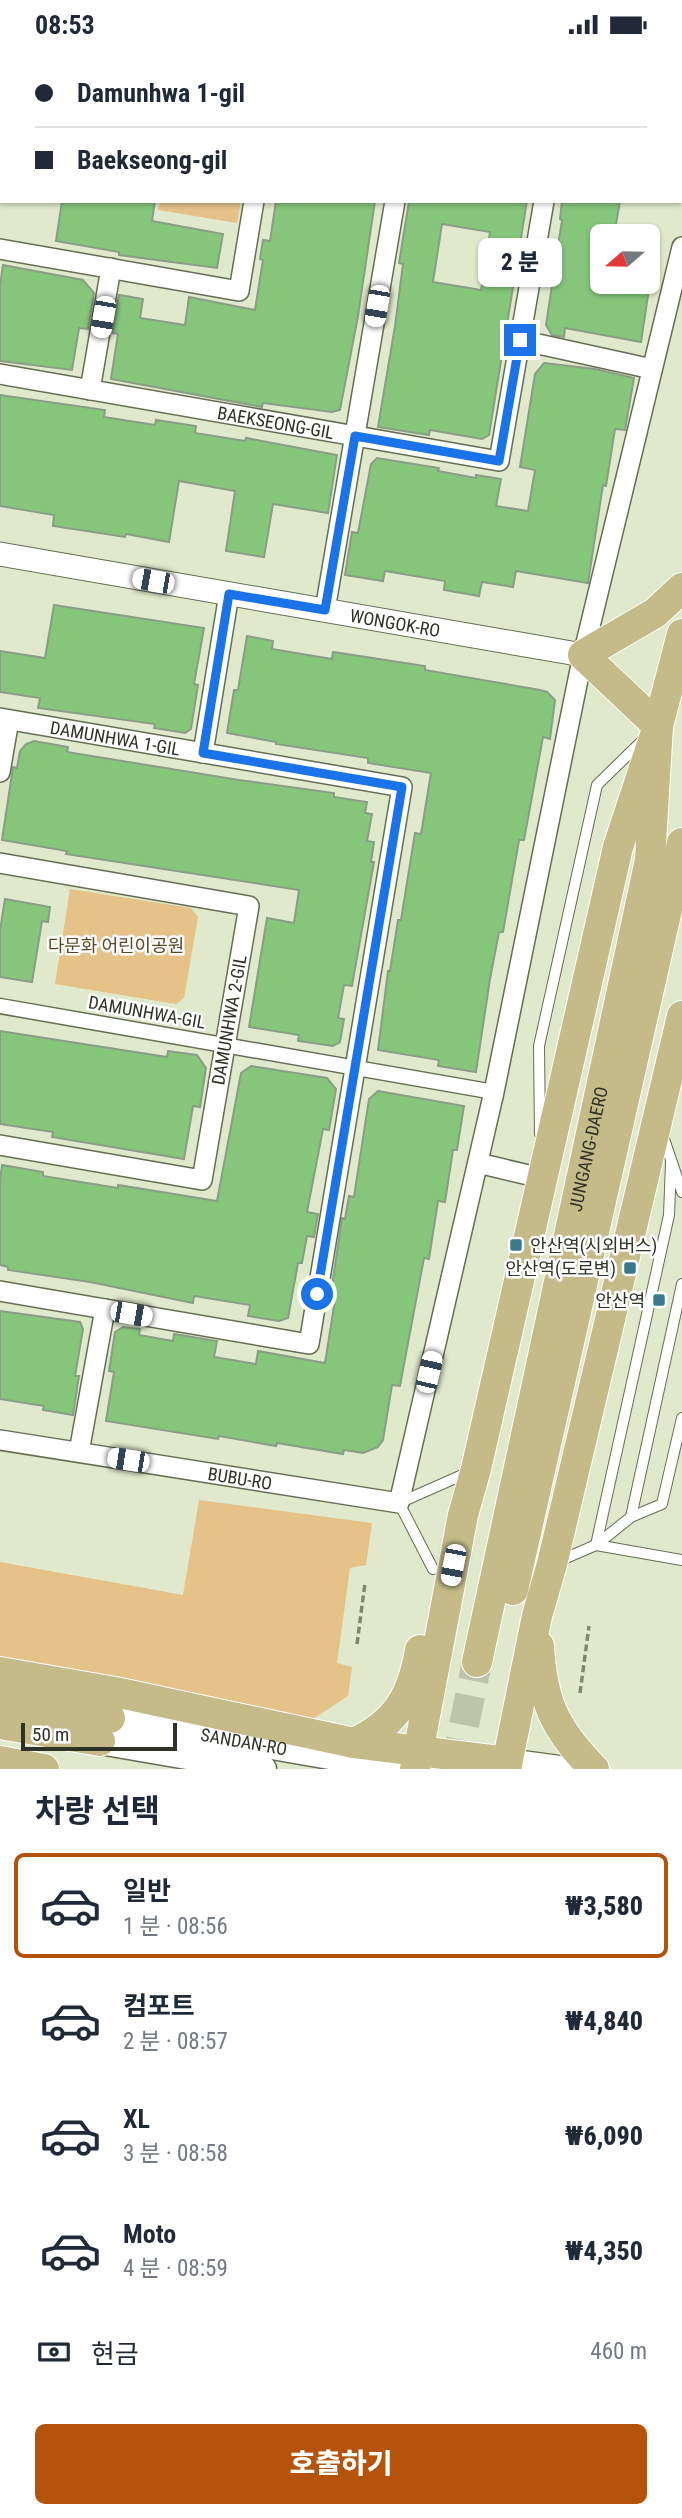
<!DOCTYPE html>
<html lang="ko">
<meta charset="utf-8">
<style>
:root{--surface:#fff;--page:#f2f2f3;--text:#1f2937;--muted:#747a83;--line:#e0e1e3;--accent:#b45309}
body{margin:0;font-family:"Roboto Condensed","Noto Sans KR",sans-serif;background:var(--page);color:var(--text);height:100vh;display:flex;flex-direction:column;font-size:26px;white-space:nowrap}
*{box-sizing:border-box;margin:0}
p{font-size:23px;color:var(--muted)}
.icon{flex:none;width:38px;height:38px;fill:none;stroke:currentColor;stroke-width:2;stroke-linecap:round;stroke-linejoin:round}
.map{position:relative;height:1720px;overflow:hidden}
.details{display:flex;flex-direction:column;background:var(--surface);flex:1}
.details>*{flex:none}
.banner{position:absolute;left:0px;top:0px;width:682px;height:154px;box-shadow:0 2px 5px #0004;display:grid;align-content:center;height:154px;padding:0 35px;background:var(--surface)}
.needle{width:46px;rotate:250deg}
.controls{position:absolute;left:590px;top:175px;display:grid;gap:14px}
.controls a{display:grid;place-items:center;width:70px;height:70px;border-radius:10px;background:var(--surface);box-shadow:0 2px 5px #0004;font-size:35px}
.scale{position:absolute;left:21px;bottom:18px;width:156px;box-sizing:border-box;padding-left:7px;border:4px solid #2f3226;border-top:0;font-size:19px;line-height:24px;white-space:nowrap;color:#2f3226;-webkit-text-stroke:5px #fff;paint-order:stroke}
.end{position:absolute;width:32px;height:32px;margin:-16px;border:9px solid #1a73e8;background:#fff;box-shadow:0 0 0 4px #fff}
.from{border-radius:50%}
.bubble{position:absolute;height:49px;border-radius:10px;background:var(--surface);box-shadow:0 2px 5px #0004;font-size:23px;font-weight:800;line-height:49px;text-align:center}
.car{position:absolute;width:21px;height:42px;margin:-21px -10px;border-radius:9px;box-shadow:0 0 5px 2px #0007;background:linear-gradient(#fff 24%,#345 0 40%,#fff 0 76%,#345 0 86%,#fff 0)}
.banner b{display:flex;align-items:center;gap:24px;height:66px;font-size:26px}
.banner b+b{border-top:2px solid var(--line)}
.banner i{width:18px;height:18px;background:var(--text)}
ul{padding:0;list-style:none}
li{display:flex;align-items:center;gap:21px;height:105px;margin:0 14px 10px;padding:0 21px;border:4px solid transparent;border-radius:10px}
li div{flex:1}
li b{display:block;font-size:26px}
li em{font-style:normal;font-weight:800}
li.on{border-color:var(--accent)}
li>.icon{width:63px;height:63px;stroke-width:1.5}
h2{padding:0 35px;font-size:32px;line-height:84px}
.pay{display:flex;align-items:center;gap:18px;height:77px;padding:0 35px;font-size:26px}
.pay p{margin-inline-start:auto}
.cta{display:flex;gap:14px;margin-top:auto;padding:14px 35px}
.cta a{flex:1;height:80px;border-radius:10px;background:var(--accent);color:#fff;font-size:28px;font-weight:800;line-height:80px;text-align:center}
.status{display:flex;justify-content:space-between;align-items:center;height:49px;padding:0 35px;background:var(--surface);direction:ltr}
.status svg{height:19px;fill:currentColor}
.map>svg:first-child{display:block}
.green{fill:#e5c288}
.building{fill:#85c67b;stroke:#8a9e87;stroke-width:2;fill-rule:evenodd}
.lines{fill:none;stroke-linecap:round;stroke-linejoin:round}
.primary-tunnel{stroke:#bdc4aa;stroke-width:30;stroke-dasharray:30 15;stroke-linecap:butt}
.service-casing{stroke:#666e53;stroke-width:12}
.pedestrian-casing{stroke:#666e53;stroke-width:17}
.minor-casing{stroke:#666e53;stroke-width:22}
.tertiary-casing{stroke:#666e53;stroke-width:25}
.secondary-casing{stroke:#666e53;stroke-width:29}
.primary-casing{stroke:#fff;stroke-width:32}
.path{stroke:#818772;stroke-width:3.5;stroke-dasharray:7 3.5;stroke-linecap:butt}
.service{stroke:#fff;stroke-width:10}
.pedestrian{stroke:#fff;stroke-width:14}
.minor{stroke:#fff;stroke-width:19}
.tertiary{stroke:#fff;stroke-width:23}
.secondary{stroke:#fff;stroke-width:26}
.primary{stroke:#c4bb89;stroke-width:30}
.route{stroke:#1a73e8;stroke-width:9}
.poi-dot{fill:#3a788d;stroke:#fff;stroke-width:2.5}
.labels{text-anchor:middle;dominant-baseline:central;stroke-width:5;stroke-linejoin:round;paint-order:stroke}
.street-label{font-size:18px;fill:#2f3226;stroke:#fff}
.park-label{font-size:18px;fill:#5e4822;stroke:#fff}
.poi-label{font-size:18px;fill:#2f3226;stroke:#fff;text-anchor:end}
</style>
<div class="status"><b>08:53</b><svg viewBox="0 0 49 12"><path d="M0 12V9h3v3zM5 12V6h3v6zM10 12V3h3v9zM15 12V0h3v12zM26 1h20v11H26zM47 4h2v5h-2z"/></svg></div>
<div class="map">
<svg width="682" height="1720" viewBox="0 0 682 1720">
<rect width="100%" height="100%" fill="#e0e9cb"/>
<g class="green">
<polygon points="160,152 241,152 237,174 158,161"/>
<polygon points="70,840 191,859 198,868 184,949 176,955 55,935"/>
<polygon points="199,1451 372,1474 366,1516 350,1519 337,1614 352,1618 348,1647 313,1670 0,1618 0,1513 183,1546"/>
</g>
<g class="building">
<polygon points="62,152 155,152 152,172 223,185 217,219 119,206 119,203 56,192"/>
<polygon points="276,152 375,152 358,267 340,361 332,363 263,354 262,358 111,330 118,285 112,284 119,246 143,250 140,269 185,276 189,248 255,261 263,211 260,210 263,191 270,192"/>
<path d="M409,152h118l-38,234 -7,4 -52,-9 -1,5 -51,-8 17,-101 8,-62 -4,-1zM442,175l48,8 -9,58 -48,-8z"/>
<polygon points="562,152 620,152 614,187 602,187 602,233 650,233 641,293 565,279 564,288 552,286 546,276 562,171 560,170"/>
<polygon points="3,216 83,231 94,244 88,280 79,279 72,321 0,312 0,236"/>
<polygon points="544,314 595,320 634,329 625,381 615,380 606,437 603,436 588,534 516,522 513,538 482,533 479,547 444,541 445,532 385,522 383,532 345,526 352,483 358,484 371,415 377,409 439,419 438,422 476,429 476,426 501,430 496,457 528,462 535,421 520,418 535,325"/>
<polygon points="0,346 105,361 104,368 155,376 156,371 196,377 195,384 245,392 246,389 337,406 328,464 273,455 264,508 226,502 235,442 179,432 169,493 126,485 125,488 53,477 54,466 0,457"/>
<polygon points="54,556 204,579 194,635 198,636 191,680 185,684 154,679 155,675 38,659 40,649 0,643 0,602 45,609"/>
<polygon points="247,587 273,592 272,600 332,610 333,603 425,617 425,621 540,641 547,643 555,651 550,690 543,688 524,791 519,791 503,883 499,883 490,930 476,1023 438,1017 439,1011 378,1001 388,922 390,922 398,871 401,871 415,784 421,785 431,724 368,714 368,709 276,695 276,693 227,684 234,641 238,641"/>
<polygon points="34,692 68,698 67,703 239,731 334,744 334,748 367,753 365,764 372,765 367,792 374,793 371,813 374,813 352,937 344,936 338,969 344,970 340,993 333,997 298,992 299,986 249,978 267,869 294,874 299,841 66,805 67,802 2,791 13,718 17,719 20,702 26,695"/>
<polygon points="5,850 50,858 48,873 42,872 32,933 0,928 0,881"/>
<polygon points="0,982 167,1008 168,1002 197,1006 206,1019 200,1058 193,1057 184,1110 52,1088 53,1083 0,1075"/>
<polygon points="251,1017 327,1029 336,1040 329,1081 323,1080 307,1163 318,1165 314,1188 307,1187 302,1214 298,1214 288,1269 279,1272 248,1267 250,1256 194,1247 193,1254 90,1233 8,1221 8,1218 0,1216 0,1131 2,1116 43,1123 43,1127 118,1139 118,1136 217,1152 241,1024"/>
<polygon points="378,1042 464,1057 457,1101 453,1101 445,1153 438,1152 429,1210 424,1209 400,1337 392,1336 383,1391 378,1398 363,1404 344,1401 343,1405 277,1394 276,1397 219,1387 218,1390 106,1372 114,1323 109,1322 115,1283 123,1278 140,1280 139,1286 173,1292 174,1285 217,1292 214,1308 256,1315 258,1302 325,1314 335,1251 330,1250 342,1169 345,1170 349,1147 354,1148 369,1050"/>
<polygon points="0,1262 80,1273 83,1280 75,1327 79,1327 73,1366 43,1361 44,1357 0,1350"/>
</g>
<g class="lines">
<polyline class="primary-tunnel" points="455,1720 477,1613"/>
<defs>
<g id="service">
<polyline points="540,1085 539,997 597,736 642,692"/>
<polyline points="663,1087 682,1143"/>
<polyline points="671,1114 669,1166 596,1496 682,1511"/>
<polyline points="631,1468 682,1235"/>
<polyline points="559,1512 596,1496 631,1468 662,1455 682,1369"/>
<polyline points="433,1520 399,1454 469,1423"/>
</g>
<polyline id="pedestrian" points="0,957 494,1043"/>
<g id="minor">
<polyline points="421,2 421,0"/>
<polyline points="0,32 2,32"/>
<polyline points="0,91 2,82"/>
<polyline points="0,200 239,242 254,152"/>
<polyline points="520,291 652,320"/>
<path id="s1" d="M0,325l499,87 45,-260"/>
<polyline points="90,341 111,219"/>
<polyline points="325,561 395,152"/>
<path id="s2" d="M0,669l402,69 -93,557 -309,-53"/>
<polyline points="203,704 229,545"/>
<polyline points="0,723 9,671"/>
<polyline points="0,814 249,857 202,1131 0,1096"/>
<polyline points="478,1114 541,1129"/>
<path id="s3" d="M0,1391l399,63 95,-411 89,-437 99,-408"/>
<polyline points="79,1403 105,1260"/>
</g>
<g id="tertiary">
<path id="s4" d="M0,505l583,101"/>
</g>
<g id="secondary">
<path id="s5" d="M110,1669l295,51"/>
<polyline points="100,1692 263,1720"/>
<polyline points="507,1713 559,1720"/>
</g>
<g id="primary">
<polyline points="513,1541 682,794"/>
<path d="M539,1597c3,55 16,84 55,123"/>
<path id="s6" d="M477,1613l173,-802 8,-134 -75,-71 72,-42 27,-25"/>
<polyline points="0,1623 115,1643 354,1694 507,1713"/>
<polyline points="0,1650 110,1669"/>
<polyline points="0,1675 100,1692"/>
<path d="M354,1694c43,-20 58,-47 66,-93"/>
<polyline points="0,1712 44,1720"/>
<polyline points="415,1720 463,1466 476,1420 618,798 658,677 682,585"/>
<polyline points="506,1720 537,1567 552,1515 682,967"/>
</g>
</defs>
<use href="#service" class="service-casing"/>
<use href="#pedestrian" class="pedestrian-casing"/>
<use href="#minor" class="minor-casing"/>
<use href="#tertiary" class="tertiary-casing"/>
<use href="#secondary" class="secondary-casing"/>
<use href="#primary" class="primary-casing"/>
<g class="path">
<polyline points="357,1595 365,1534"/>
<polyline points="580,1644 589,1577"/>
</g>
<use href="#service" class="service"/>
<use href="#pedestrian" class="pedestrian"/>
<use href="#minor" class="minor"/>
<use href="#tertiary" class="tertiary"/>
<use href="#secondary" class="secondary"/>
<use href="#primary" class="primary"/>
</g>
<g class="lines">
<polyline class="route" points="317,1245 402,738 203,704 229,545 325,561 355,387 499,412 520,291"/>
</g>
<g class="poi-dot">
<rect x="509" y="1189" width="14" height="14" rx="3.5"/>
<rect x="623" y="1212" width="14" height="14" rx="3.5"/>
<rect x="652" y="1244" width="14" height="14" rx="3.5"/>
</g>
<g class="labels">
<g class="street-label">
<text stroke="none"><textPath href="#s1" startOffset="280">BAEKSEONG-GIL</textPath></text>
<text stroke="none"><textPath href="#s4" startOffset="401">WONGOK-RO</textPath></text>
<text stroke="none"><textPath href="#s2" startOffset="117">DAMUNHWA 1-GIL</textPath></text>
<text transform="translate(147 963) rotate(10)">DAMUNHWA-GIL</text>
<text transform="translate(229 971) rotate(-80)">DAMUNHWA 2-GIL</text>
<text stroke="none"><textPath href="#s6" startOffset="525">JUNGANG-DAERO</textPath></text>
<text stroke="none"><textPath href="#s3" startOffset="243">BUBU-RO</textPath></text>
<text stroke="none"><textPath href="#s5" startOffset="136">SANDAN-RO</textPath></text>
</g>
<g class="park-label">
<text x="116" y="896">다문화 어린이공원</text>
</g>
<g class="poi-label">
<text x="530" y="1196" text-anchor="start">안산역(시외버스)</text>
<text x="616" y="1219">안산역(도로변)</text>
<text x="645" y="1251">안산역</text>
</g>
</g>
</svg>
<div class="controls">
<a><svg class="needle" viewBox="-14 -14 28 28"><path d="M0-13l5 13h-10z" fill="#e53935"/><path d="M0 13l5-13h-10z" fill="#747a83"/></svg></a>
</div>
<div class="scale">50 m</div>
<i class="end from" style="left:317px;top:1245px"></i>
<i class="end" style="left:520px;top:291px"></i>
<div class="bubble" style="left:478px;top:189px;width:84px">2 분</div>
<i class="car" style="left:377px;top:257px;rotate:190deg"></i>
<i class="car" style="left:103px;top:268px;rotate:190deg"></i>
<i class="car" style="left:153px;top:532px;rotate:280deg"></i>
<i class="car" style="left:131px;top:1265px;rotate:100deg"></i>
<i class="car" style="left:429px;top:1323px;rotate:13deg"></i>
<i class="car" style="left:128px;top:1411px;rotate:279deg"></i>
<i class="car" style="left:453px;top:1516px;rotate:191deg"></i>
<div class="banner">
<b><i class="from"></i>Damunhwa 1-gil</b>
<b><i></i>Baekseong-gil</b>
</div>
</div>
<section class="details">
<h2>차량 선택</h2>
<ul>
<li class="on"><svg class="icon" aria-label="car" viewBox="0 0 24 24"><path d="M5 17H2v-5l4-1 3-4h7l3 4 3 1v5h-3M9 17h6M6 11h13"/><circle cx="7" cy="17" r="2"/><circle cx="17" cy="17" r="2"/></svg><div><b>일반</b><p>1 분 · 08:56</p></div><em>₩3,580</em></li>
<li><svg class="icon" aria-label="car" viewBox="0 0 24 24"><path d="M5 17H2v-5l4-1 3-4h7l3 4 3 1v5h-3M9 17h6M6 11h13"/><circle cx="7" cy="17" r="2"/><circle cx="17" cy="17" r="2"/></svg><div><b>컴포트</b><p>2 분 · 08:57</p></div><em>₩4,840</em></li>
<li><svg class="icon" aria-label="car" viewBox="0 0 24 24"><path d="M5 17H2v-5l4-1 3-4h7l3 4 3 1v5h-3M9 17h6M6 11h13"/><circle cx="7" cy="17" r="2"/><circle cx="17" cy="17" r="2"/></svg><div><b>XL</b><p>3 분 · 08:58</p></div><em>₩6,090</em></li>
<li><svg class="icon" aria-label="car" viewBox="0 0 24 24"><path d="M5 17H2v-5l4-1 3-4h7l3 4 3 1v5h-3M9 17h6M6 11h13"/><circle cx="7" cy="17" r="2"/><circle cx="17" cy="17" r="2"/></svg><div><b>Moto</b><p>4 분 · 08:59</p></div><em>₩4,350</em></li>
</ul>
<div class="pay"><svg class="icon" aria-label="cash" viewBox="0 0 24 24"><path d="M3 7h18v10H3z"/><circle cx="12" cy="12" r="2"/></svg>현금<p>460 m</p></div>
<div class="cta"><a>호출하기</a></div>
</section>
